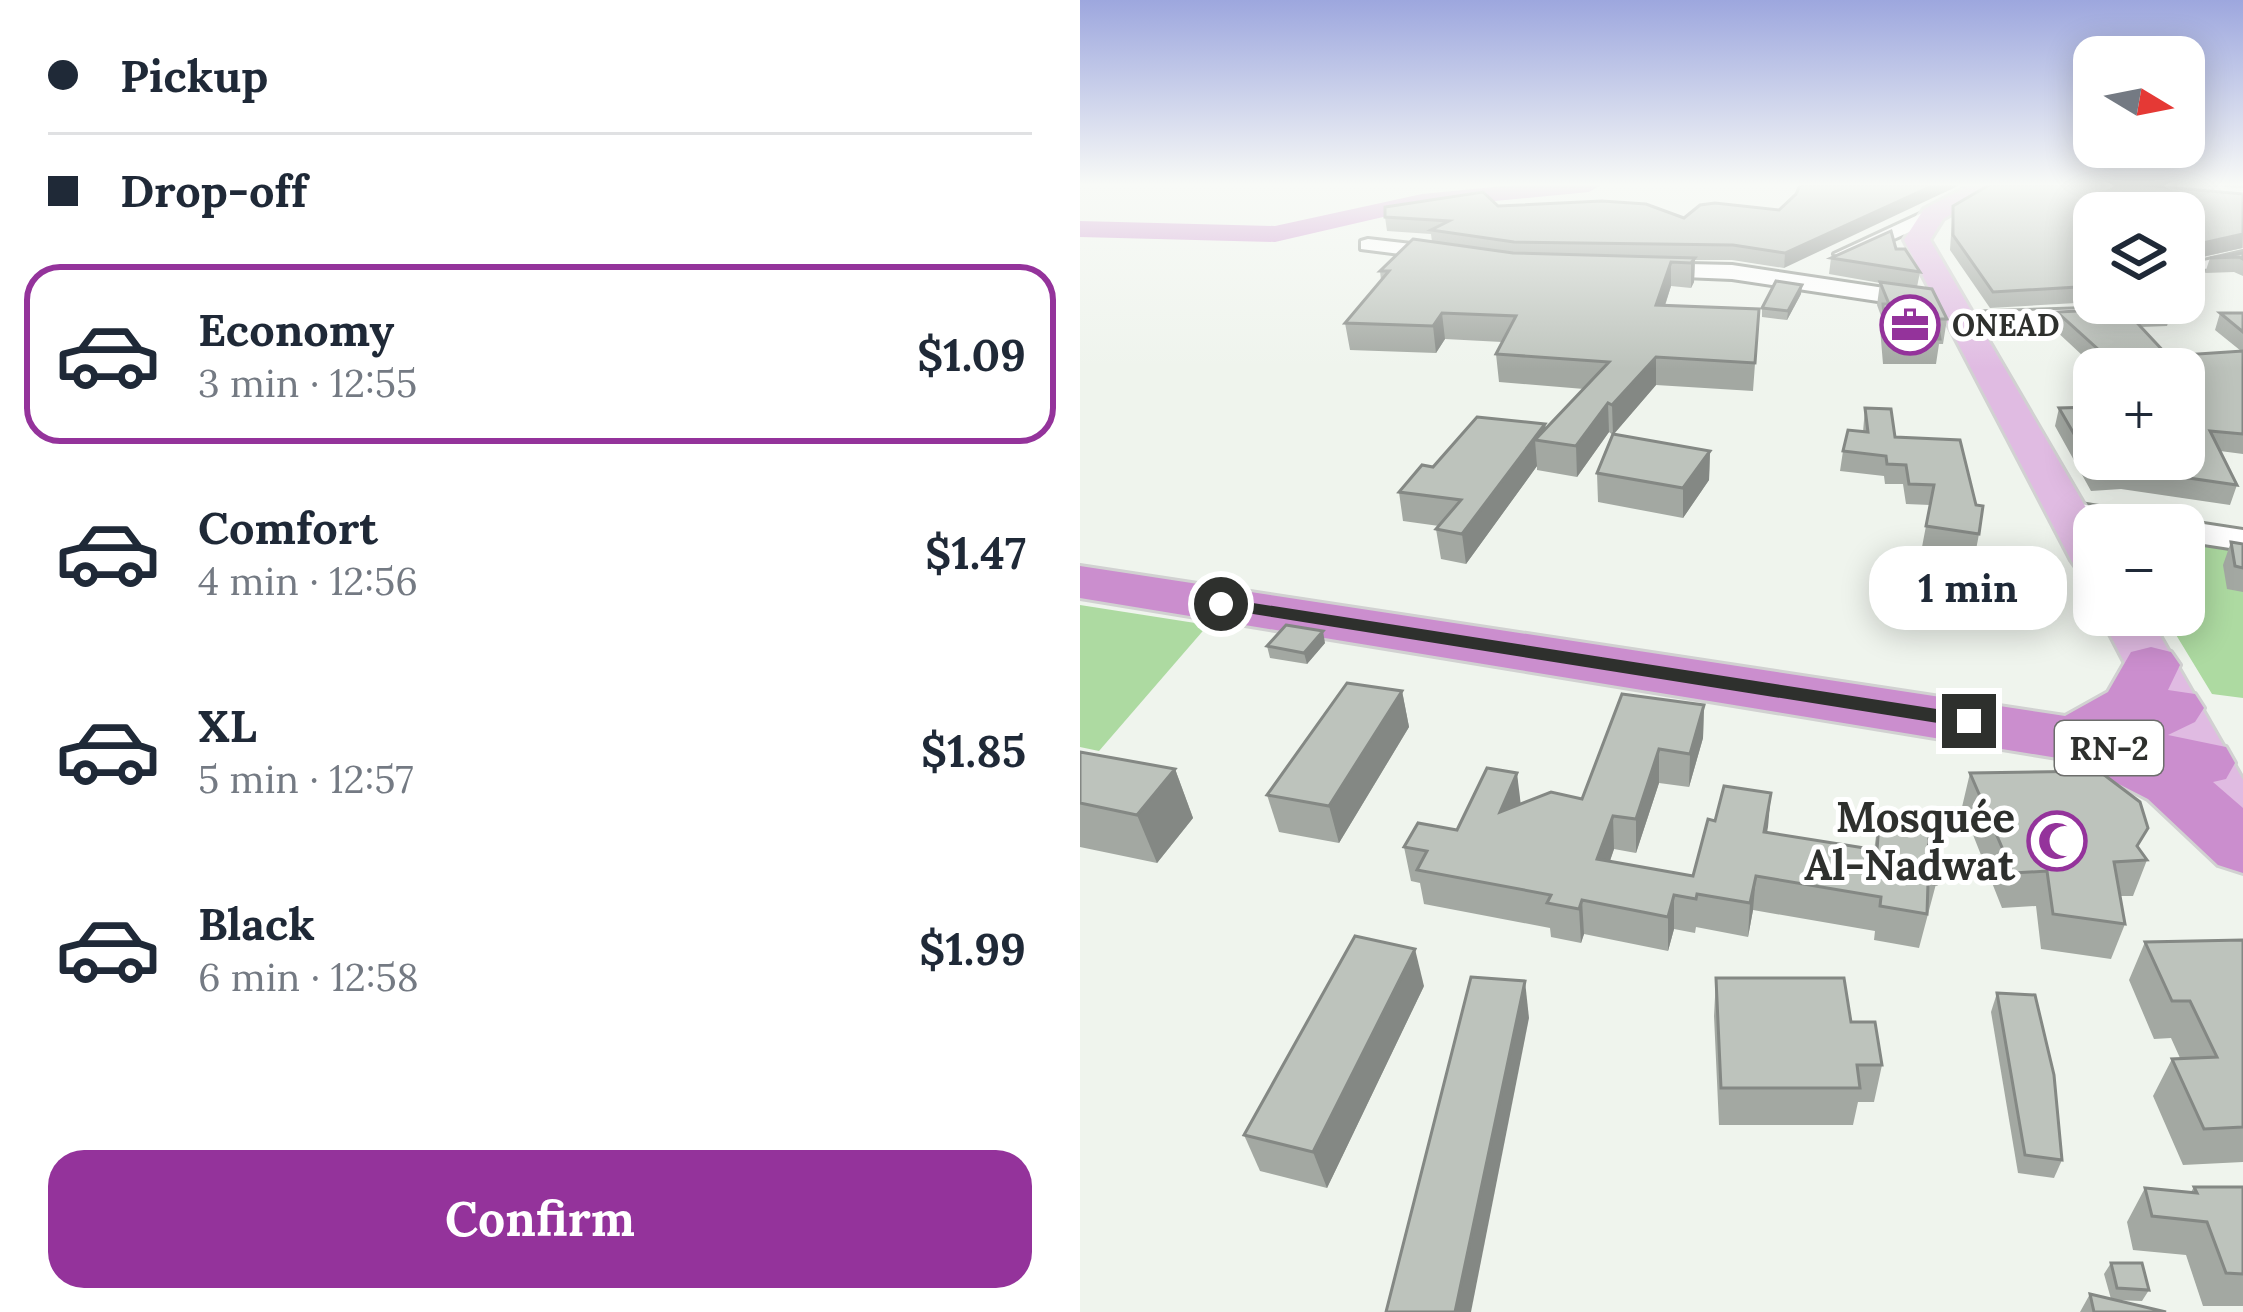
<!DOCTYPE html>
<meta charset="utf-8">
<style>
:root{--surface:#fff;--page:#f2f2f3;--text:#1f2937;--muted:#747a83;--line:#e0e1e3;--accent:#94339b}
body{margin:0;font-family:Lora,serif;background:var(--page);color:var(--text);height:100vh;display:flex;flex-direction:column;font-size:45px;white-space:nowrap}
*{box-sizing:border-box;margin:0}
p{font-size:39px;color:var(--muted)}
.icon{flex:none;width:66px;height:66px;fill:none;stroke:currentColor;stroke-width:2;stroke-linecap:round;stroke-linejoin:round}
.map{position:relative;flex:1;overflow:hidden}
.drawer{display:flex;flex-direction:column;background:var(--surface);width:1080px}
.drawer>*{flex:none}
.top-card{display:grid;align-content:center;height:264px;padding:0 48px;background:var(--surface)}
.needle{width:78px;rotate:100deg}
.fabs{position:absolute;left:993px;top:36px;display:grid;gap:24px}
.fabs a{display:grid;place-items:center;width:132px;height:132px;border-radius:24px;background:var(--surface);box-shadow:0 6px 30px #0003;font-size:60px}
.end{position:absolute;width:54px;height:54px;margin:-27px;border:15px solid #2e302d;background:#fff;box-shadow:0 0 0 6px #fff}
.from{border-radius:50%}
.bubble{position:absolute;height:84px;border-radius:36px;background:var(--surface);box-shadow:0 6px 30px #0003;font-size:39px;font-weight:800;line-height:84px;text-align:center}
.top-card b{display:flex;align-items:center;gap:42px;height:114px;font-size:45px}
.top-card b+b{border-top:3px solid var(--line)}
.top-card i{width:30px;height:30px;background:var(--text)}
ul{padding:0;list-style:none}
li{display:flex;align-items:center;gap:36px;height:180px;margin:0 24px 18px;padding:0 24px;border:6px solid transparent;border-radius:36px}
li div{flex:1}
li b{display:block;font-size:45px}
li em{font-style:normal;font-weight:800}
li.selected{border-color:var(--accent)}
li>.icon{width:108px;height:108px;stroke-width:1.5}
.action{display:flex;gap:24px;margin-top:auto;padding:24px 48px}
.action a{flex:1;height:138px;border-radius:36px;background:var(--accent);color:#fff;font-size:48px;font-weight:800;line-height:138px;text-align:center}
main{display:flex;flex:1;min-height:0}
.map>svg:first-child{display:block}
.green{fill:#addaa1}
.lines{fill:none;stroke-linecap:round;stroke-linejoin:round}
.river{fill:#cc93cf;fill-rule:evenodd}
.minor-casing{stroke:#8c918b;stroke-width:6}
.major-casing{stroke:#d1d1d1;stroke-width:6}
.highway-casing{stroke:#d1d1d1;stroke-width:6}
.minor{fill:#fff;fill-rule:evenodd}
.major{fill:#e0bbe2;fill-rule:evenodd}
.highway{fill:#cb8ece;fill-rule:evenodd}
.wall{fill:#a3a8a2}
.shaded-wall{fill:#848884}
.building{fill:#bdc3bc;stroke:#848884;stroke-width:3}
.route{fill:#2e302d}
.labels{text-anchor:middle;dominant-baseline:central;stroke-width:10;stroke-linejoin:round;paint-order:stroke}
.far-poi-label{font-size:30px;font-weight:bold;fill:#2e302d;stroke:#fff;text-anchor:start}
.shield{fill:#fff;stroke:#6d6e6c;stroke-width:3}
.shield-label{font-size:33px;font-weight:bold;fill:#2e302d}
.near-poi-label{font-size:42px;font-weight:bold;fill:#2e302d;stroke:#fff;text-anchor:end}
</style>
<main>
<section class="drawer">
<div class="top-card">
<b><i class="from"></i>Pickup</b>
<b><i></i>Drop-off</b>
</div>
<ul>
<li class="selected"><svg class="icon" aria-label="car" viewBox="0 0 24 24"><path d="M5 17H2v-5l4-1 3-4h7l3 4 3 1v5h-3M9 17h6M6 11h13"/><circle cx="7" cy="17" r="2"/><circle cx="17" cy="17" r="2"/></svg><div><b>Economy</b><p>3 min · 12:55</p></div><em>$1.09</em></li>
<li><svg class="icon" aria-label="car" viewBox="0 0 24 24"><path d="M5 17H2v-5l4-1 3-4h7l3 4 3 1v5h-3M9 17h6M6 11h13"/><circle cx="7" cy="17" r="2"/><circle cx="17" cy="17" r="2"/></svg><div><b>Comfort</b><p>4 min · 12:56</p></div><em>$1.47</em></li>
<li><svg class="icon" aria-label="car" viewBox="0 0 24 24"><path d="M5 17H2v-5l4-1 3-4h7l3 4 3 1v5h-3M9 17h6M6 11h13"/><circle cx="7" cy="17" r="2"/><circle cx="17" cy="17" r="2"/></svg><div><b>XL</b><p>5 min · 12:57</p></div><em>$1.85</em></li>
<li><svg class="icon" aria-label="car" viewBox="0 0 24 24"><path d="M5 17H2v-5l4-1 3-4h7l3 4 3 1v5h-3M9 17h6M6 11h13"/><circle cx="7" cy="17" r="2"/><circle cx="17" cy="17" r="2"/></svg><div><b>Black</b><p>6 min · 12:58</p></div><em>$1.99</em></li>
</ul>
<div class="action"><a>Confirm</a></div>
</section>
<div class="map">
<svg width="1163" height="1312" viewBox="0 0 1163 1312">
<rect width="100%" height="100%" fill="#eff4ed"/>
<g class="green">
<polygon points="1104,542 1163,551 1163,698 1132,694 1084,615 1104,615"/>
<polygon points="0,605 128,625 19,751 0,747"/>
</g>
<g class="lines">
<polygon class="river" points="434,185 521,185 509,192 342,208 195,242 0,237 0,221 195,226 342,194"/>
<defs>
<g id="minor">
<polygon points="853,208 863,214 860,218 772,258 754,254"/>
<polygon points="288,239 375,249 386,255 375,261 281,249 281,241"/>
<polygon points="1163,252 1163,264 1126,269 1115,263"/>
<polygon points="564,263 652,265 851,295 863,302 851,309 652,279 556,275 556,265"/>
<polygon points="1019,303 1048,303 1013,323 882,327 870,320 882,313 1008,309"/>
<polygon points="988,502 1068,515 1085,525 1014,526 976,519 972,512 976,505"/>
<polygon points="1104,521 1163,530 1163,550 1104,541 1104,525 1091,525"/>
</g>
<g id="major">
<polygon points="891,185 921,185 863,219 850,240 1016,525 1014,574 998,570 991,560 824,240 844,209"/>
<polygon points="1020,615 1068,615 1163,780 1163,815 1144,820 1123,814"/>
</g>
<polygon id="highway" points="0,566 985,716 1028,692 1051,652 1071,647 1091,652 1100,665 1088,690 1115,694 1124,708 1115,722 1088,735 1146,747 1155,763 1146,779 1133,782 1163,808 1163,873 1138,865 1068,799 1027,778 1020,765 0,598"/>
</defs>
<use href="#minor" class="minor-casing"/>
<use href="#major" class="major-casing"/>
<use href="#highway" class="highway-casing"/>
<use href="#minor" class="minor"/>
<use href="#major" class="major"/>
<use href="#highway" class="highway"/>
</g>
<g class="wall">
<polygon points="1109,185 1163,185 1163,188"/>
<polygon points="716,194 704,268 652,260 615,260 614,282 611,288 591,286 585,306 679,309 673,391 576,385 533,435 630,451 629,480 603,518 518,502 517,473 533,435 529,432 497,477 457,470 457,466 386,564 361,559 356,529 359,526 323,521 319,492 353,467 465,424 466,428 504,389 419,382 416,354 422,342 365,339 356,353 270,350 265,323 301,280 300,271 352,242 351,234 307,231 305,217 418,206 604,218 699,210"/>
<polygon points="1163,194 1163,248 1122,257 1118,270 1104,272 1104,213 1014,213 1014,302 910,308 870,250 873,206"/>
<polygon points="816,249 840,272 837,287 867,319 863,344 859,344 856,364 803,364 800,328 801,316 797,305 800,283 749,274 751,258"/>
<polygon points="1163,253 1163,276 1154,272 1125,273 1130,258"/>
<polygon points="721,294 707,320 682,317 682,308"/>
<polygon points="1019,310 1092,310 1087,326 1061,327 1088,356 1161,351 1135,330 1140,313 1163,313 1163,454 1140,451 1157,485 1150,505 1041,489 1011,491 975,426 979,408 1014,459 1104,459 1104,369 1017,369 974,329 977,312"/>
<polygon points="785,408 815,437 899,534 895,555 842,547 850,505 826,504 823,484 805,484 804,476 760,471 763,451 783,432"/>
<polygon points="1151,542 1163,544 1163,592 1147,589 1143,565"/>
<polygon points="245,643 227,664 190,658 187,646"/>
<polygon points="322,691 329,727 259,843 199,832 187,795"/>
<polygon points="624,705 623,738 609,787 579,783 556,853 534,849 530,861 613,876 687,833 794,850 800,810 848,854 856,884 839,948 794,940 795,931 673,910 668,937 616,927 615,933 594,929 588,951 504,934 501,943 471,937 470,928 344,904 340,883 331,881 324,847 377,830 441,804 502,799"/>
<polygon points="0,752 95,769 113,818 77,863 0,847"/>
<polygon points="890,773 1067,860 1053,896 1040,896 1045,924 1031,959 961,949 956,906 922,908 882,807"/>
<polygon points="1163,940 1163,1162 1103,1165 1073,1096 1092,1059 1100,1058 1091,1038 1074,1039 1049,980 1065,942"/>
<polygon points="636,978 771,1022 802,1065 794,1102 778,1102 773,1125 639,1125 634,1016"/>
<polygon points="344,986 247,1188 180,1171 164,1135"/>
<polygon points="917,993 982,1160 974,1178 938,1173 911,1012"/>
<polygon points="1114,1187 1163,1187 1163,1306 1123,1306 1106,1255 1053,1250 1047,1222 1065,1188 1111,1192"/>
<polygon points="1031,1263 1069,1290 1062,1301 1033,1300 1086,1312 1000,1312 1010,1294 1031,1299 1024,1274"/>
</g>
<g class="shaded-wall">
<polygon points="854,185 880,185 704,268 705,253"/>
<polygon points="1163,234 1162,248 1122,257 1118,270 1104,272 1104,258 1118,244"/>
<polygon points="615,258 614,282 611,288 611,263"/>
<polygon points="591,262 591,286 576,332 576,305"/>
<polygon points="722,285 721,294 707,320 708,311"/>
<polygon points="362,313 365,339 356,353 353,326"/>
<polygon points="576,357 576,385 533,435 532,405"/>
<polygon points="528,403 529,432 497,477 496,446"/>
<polygon points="465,424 467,442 455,440 457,466 386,564 382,534"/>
<polygon points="630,451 629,480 603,518 603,488"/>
<polygon points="243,631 245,643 227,664 224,653"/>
<polygon points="322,691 329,727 259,843 249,806"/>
<polygon points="624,705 623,738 609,787 610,754"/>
<polygon points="579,749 579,783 556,853 556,819"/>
<polygon points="95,769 113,818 77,863 57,815"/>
<polygon points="437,773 441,806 420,812"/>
<polygon points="691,793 688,827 681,866 684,832"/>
<polygon points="533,816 534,849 519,892 517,859"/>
<polygon points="676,876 673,910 668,937 670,903"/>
<polygon points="594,895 594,929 588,951 588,917"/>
<polygon points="502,900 504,934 501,943 499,909"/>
<polygon points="335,949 344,986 247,1188 233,1152"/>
<polygon points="445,981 449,1018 391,1312 375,1312"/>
</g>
<g class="building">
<polygon points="720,185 854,185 705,253 653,245 434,242 351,230 369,221 305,217 305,207 403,192 418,206 522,201 566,204 604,218 620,205 635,203 699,210 716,194"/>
<polygon points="909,185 1064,185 1163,194 1163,234 1118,244 1115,249 1123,255 1104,258 1104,213 1014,213 1014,286 913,292 873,235 873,206"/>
<polygon points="811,231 816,249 825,249 840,272 751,258"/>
<polygon points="333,239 433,253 615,258 611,263 591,262 576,305 679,309 675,363 576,357 532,405 528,403 496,446 455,440 529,362 416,354 436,316 362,313 353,326 265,323 309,271 300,271"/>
<polygon points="1163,253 1163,259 1159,257 1130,258"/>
<polygon points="696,281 722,285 708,311 682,308"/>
<polygon points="800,282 852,289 867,319 857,319 860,339 806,339 803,304 809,304"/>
<polygon points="1033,303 1084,303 1092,310 1046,311 1088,356 1163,351 1163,434 1130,431 1157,485 1047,469 1016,472 979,408 1014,407 1014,459 1104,459 1104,453 1108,454 1104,369 1040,369 977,312 1019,310"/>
<polygon points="1140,313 1163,313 1163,332"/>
<polygon points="785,408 811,409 815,437 880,440 896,505 903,506 899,534 846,526 854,485 829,484 826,465 807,464 806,456 763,451 768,430 788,432"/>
<polygon points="397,417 465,424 382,534 356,529 381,500 319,492 342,465 353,467"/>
<polygon points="533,434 630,451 603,488 517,473"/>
<polygon points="1151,542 1163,544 1163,568 1155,566"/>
<polygon points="206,625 243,631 224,653 187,646"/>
<polygon points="267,683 322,691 249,806 187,795"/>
<polygon points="542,694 624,705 610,754 579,749 556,819 533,816 517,859 613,876 628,819 635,821 644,786 691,793 684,832 797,850 800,810 850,818 848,854 856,856 856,884 848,883 847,914 800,906 801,897 676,876 670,903 617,894 616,899 594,895 588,917 502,900 499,909 467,903 471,895 337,870 347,851 324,847 338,823 377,830 407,768 437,773 420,812 471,792 502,799"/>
<polygon points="0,752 95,769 57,815 0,803"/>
<polygon points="1019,771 1060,802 1068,828 1057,846 1067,860 1034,862 1045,924 973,914 967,871 933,873 890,773"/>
<polygon points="275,936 335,949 233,1152 164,1135"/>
<polygon points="1163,940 1163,1127 1124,1129 1092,1059 1137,1057 1110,1001 1092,1001 1065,942"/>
<polygon points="391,977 445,981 375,1312 306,1312"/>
<polygon points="636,978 764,978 771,1022 795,1022 802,1065 777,1065 780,1088 641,1088"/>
<polygon points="917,993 955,995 974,1075 982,1160 945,1155"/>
<polygon points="1114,1187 1163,1187 1163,1274 1146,1273 1127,1222 1072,1216 1065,1188 1117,1193"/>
<polygon points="1031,1263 1062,1263 1069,1290 1037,1288"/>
<polygon points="1010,1294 1086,1312 1014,1312"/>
</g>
<linearGradient id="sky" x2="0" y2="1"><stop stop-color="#9da7de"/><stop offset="0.5" stop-color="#f8faf7"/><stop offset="1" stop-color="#f8faf7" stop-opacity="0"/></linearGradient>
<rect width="1163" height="369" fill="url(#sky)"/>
<polygon class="route" points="141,598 889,714 899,721 889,728 135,608 135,600"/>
<defs>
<symbol id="office-ring" viewBox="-11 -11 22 22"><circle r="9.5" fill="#fff" stroke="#94339b" stroke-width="1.5"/><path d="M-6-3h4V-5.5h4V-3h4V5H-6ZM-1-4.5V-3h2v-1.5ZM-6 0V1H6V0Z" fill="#94339b"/></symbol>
<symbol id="mosque-ring" viewBox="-11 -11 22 22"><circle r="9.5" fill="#fff" stroke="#94339b" stroke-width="1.5"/><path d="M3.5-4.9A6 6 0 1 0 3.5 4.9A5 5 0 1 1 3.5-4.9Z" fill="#94339b"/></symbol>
</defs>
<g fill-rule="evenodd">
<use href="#office-ring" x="797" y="292" width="66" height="66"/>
<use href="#mosque-ring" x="944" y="808" width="66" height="66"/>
</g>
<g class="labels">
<g class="far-poi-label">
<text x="872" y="325">ONEAD</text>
</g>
<rect class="shield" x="975" y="721" width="108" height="54" rx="9"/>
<g class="shield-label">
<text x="1029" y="748">RN-2</text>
</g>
<g class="near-poi-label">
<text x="935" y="817">Mosquée<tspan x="935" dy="48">Al-Nadwat</tspan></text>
</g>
</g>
</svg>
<div class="fabs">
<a><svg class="needle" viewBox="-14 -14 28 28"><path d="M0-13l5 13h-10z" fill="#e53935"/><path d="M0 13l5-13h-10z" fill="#747a83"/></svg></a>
<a><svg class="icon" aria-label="layers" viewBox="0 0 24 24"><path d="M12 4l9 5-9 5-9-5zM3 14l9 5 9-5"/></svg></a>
<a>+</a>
<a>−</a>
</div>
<i class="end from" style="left:141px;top:604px"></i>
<i class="end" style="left:889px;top:721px"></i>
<div class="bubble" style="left:789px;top:546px;width:198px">1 min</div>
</div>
</main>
